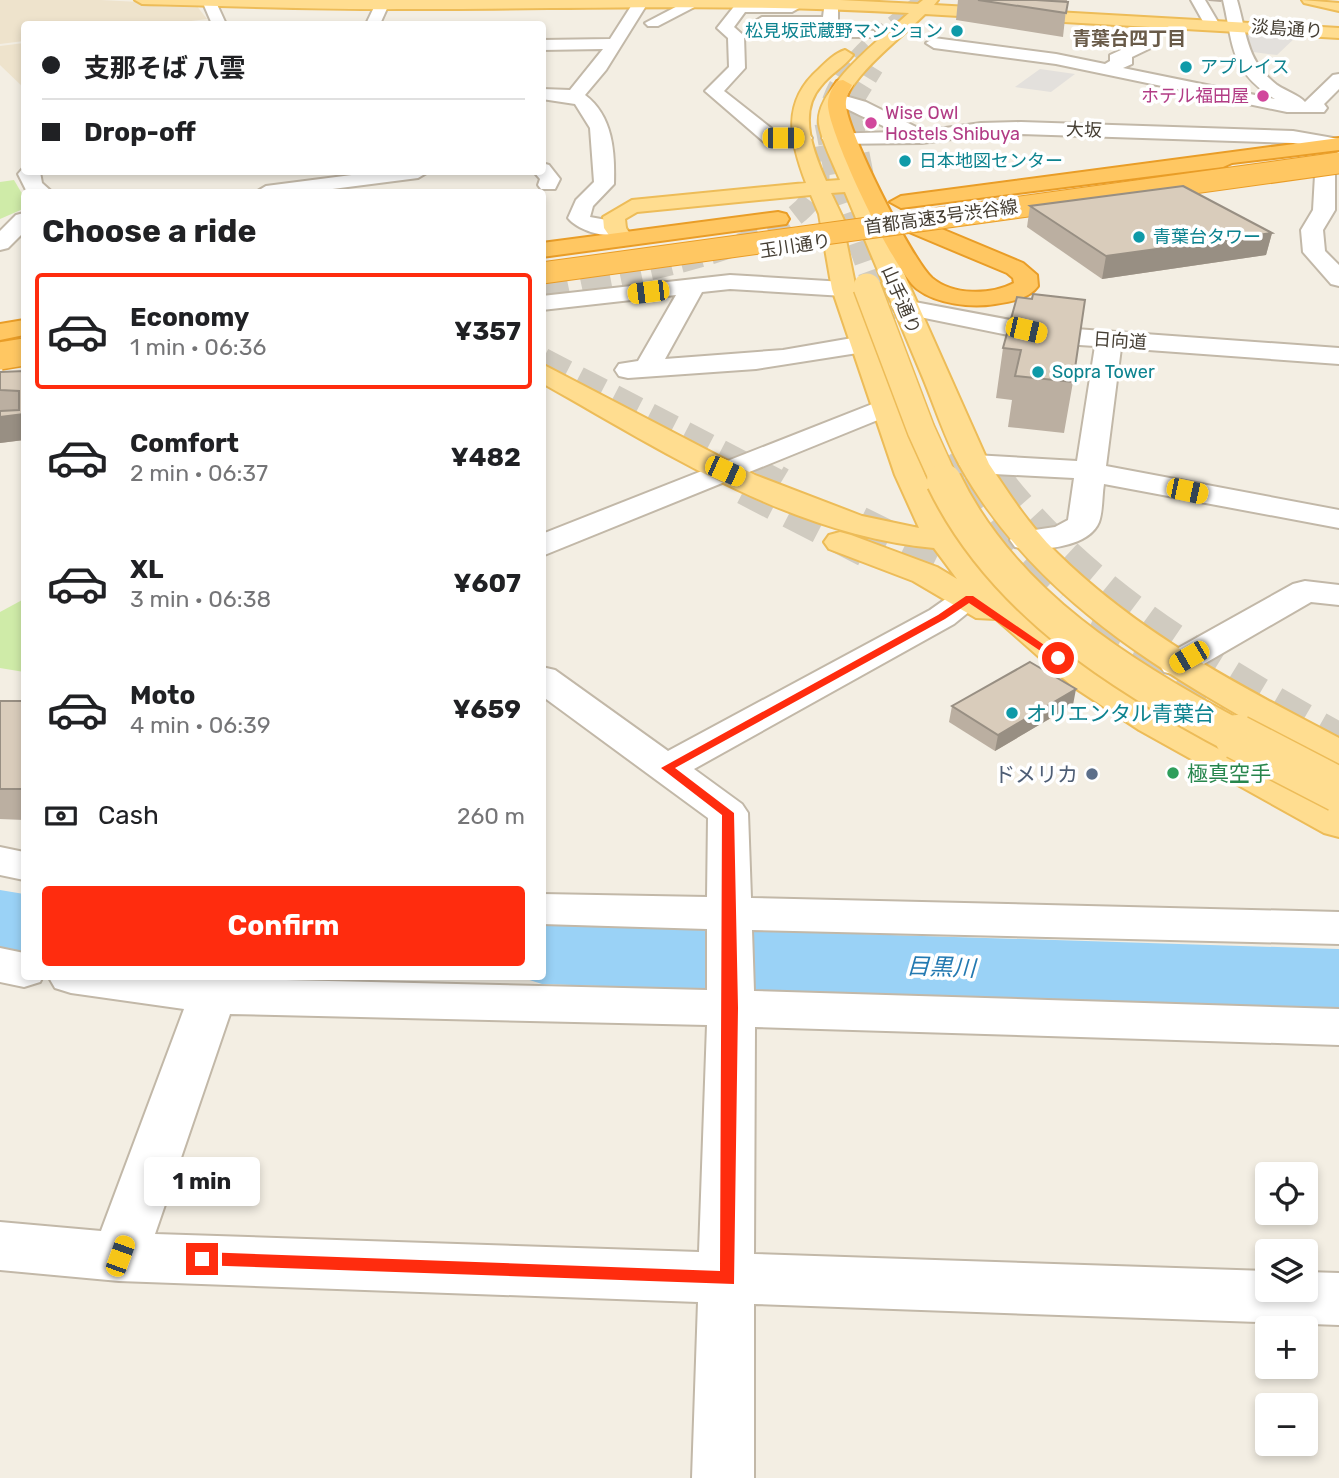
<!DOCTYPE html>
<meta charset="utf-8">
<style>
:root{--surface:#fff;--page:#f6f6f6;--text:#202124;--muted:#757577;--line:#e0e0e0;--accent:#ff2c0e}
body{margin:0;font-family:Rubik,"Noto Sans JP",sans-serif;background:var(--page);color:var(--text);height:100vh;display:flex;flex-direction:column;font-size:26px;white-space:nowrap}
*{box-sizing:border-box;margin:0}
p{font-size:23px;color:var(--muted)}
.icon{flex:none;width:38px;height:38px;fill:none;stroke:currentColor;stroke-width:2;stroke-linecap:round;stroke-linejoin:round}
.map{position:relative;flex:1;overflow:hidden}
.panel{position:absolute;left:21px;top:189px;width:525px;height:791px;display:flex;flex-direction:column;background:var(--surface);border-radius:7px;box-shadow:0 4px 10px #0003}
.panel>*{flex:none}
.top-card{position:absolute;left:21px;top:21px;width:525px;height:154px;border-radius:7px;box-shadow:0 4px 10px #0003;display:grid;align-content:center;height:154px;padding:0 21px;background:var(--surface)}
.controls{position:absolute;left:1255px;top:1162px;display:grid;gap:14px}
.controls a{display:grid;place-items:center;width:63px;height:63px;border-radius:7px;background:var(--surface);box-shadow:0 4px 10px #0003;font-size:35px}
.end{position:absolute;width:32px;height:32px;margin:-16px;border:9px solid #ff2c0e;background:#fff;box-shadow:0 0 0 4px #fff}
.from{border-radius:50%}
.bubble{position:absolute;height:49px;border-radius:7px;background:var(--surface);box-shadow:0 4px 10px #0003;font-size:23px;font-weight:700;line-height:49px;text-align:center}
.car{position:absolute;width:21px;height:42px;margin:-21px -10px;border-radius:9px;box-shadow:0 0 5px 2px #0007;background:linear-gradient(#f5c518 24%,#345 0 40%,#f5c518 0 76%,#345 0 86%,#f5c518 0)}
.top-card b{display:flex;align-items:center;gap:24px;height:66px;font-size:26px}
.top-card b+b{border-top:2px solid var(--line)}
.top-card i{width:18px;height:18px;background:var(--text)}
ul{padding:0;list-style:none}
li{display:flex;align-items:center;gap:21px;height:116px;margin:0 14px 10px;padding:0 7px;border:4px solid transparent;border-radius:7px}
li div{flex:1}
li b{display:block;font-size:26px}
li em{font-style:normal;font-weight:700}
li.on{border-color:var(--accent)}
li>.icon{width:63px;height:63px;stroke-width:1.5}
h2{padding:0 21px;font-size:32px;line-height:84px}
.pay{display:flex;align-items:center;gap:18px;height:77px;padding:0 21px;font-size:26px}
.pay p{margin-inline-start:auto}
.cta{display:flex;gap:14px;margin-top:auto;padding:14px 21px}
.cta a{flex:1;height:80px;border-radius:7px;background:var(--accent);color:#fff;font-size:28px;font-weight:700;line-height:80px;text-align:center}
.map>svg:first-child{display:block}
.education{fill:#eee3cc}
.green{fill:#cfeba8}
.parking{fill:#e3e0dc}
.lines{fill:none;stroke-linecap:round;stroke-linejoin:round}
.river{fill:#9ad2f6;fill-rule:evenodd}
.highway-tunnel-far4{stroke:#d0cbc0;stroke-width:17;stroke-dasharray:17 8;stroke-linecap:butt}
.highway-tunnel-far3{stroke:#d0cbc0;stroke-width:21;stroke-dasharray:21 10;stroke-linecap:butt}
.highway-tunnel-far2{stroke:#d0cbc0;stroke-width:27;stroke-dasharray:27 13;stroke-linecap:butt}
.highway-tunnel-far1{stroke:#d0cbc0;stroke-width:34;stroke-dasharray:34 17;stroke-linecap:butt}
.highway-tunnel{stroke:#d0cbc0;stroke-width:44;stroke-dasharray:44 22;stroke-linecap:butt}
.minor-casing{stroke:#c2b8a8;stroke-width:4}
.major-casing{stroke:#edbc58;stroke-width:4}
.highway-casing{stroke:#e99d27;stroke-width:4}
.minor{fill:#fff;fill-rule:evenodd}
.major{fill:#ffdd90;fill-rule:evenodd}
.highway{fill:#ffc762;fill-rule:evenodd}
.major-bridge-far2-casing{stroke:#edbc58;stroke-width:30;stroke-linecap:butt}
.major-bridge-far1-casing{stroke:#edbc58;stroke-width:38;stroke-linecap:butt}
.major-bridge-casing{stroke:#edbc58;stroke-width:47;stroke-linecap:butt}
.highway-bridge-far1-casing{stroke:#e99d27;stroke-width:23;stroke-linecap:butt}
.highway-bridge-casing{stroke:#e99d27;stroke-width:30;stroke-linecap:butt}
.major-bridge-far2{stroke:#ffdd90;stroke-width:27}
.major-bridge-far1{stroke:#ffdd90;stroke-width:34}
.major-bridge{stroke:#ffdd90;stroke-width:44}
.highway-bridge-far1{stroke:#ffc762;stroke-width:21}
.highway-bridge{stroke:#ffc762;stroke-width:27}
.wall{fill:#bbafa1}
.shaded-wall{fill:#988f83}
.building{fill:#d9ccbb;stroke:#988f83;stroke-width:2}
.route{fill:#ff2c0e}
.culture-dot{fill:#0f9aa8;stroke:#fff;stroke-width:2.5}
.hotel-dot{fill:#d1479c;stroke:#fff;stroke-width:2.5}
.leisure-dot{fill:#2e9e5b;stroke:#fff;stroke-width:2.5}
.service-dot{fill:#5c6f8a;stroke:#fff;stroke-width:2.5}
.labels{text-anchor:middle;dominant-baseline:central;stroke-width:7;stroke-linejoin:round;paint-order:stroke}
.far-street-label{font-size:18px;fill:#453e33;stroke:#fff}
.far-culture-label{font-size:18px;fill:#0d838f;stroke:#fff;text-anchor:start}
.far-hotel-label{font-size:18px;fill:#b23c85;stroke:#fff;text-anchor:end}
.far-neighbourhood-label{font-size:19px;font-weight:bold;fill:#695b49;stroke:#fff}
.culture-label{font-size:21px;fill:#0d838f;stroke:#fff;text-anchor:start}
.leisure-label{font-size:21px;fill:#27864d;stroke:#fff;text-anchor:start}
.service-label{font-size:21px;fill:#4e5e75;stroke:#fff;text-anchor:end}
.water-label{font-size:23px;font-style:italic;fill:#2379b1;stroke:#fff}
</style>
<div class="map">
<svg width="1339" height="1478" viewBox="0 0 1339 1478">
<rect width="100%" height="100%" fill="#f3eee3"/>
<g class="education">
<polygon points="0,0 101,0 196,5 207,19 168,24 24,24 24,41 0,44"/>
<polygon points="24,43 24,88 0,65 0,46"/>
</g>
<g class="green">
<polygon points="14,180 24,197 23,209 0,219 0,182"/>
<polygon points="24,599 24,672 0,668 0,612"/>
</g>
<g class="parking">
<polygon points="1246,30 1298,35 1277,55 1253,52"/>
<polygon points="1040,69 1075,74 1051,92 1015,87"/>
</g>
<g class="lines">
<g class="river">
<polygon points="0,890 24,894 24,952 0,948"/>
<polygon points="542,924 1339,949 1339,1011 542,984 517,976 542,976"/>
</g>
<g class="highway-tunnel-far4">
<path d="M825,125c6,-58 57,-91 99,-125"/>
<polyline points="853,125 858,96 875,68"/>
</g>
<g class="highway-tunnel-far3">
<polyline points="825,123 836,181 872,282"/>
<polyline points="853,123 864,179"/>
<path d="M590,282c52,-10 206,-38 226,-92 6,-14 2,-29 -1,-43"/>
</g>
<g class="highway-tunnel-far2">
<polyline points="871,280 887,322"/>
<polyline points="542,292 599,280"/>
<polyline points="542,361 778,483"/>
<polyline points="945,458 962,483"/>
<polyline points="988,469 999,483"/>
</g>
<g class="highway-tunnel-far1">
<polyline points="775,481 780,484"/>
<polyline points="961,481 1000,530 1066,592"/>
<path d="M997,481c88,114 216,188 340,258"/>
<polyline points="745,488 881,558"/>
<polyline points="859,523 994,589"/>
<polyline points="1086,634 1227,702"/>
</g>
<polyline class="highway-tunnel" points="1333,737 1339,740"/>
<defs>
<g id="minor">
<polygon points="205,0 215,0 226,24 212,24 203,3"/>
<polygon points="384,0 389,4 380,24 366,24 377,1"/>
<path d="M635,0l14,1 -43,69 -21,25c28,21 30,57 29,89l-21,22 -3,11 33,6 3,5c-11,15 -48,3 -58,-10l8,-18 18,-18 -4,-54 -15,-24 -33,-5v-10l28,1 33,-41 -61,1v-10l68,-1z"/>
<polygon points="689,0 706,1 658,26 648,26 645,23"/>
<polygon points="1191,0 1205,0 1218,22 1215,25 1205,25"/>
<path d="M1223,0h14c10,34 9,61 40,85 9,6 22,10 28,17l28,-27 6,-1v15l-15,15 3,4 -3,4h-37l-231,-48 -122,-16 -8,-5 8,-5 122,16 49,10 5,-3v-6l24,-11 -3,-4 2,-3 28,-14 8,5 -15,10 5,4 -2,3 -25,12v7l-9,4 152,31c-46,-29 -41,-53 -52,-99z"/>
<polygon points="741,3 792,4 799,8 792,12 745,12 734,27 744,36 745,68 724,91 776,132 809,134 812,138 809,142 764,142 705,91 729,67 728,38 717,28 736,4"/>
<polygon points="831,5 838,9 838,21 850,28 874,31 874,37 846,37 825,27 762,27 754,22 762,17 823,17 824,9"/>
<path d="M838,94l28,8 58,29 57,-8 40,-1 272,9 46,8v10l-46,-6 -272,-9 -40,1 -59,8 -90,1 -7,-2 -3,-4 3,-4 71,-2c-12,-6 -62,-28 -67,-33z"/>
<polygon points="542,163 549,165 560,179 555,189 541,189 538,185 540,179 534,172 542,172"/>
<polygon points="24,167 24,172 40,172 42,183 52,192 26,190 18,174"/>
<polygon points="1325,169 1335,175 1335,210 1323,230 1325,251 1339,265 1339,286 1331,284 1303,252 1301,230 1313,210 1315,175"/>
<polygon points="375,172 428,172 418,178 309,192 256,192 266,186"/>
<polygon points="24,213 24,232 8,248 0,250 0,231 16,215"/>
<polygon points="730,275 844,282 852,284 856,289 852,294 844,296 730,289 702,292 665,359 783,350 864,336 873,339 877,344 873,349 864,352 756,369 628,378 619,376 615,370 619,364 638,361 676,295 542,310 542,296"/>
<path d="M904,300l144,27 291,21v16l-218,-16 -15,118 233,44v18l-235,-44c-2,11 -1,27 -5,38 -10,26 -62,30 -84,25l-5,-7 5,-7 40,-6 13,-7 6,-42 -100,-5 -10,-3 -5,-6 5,-6 10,-3 103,6 18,-115 -47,-3 -153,-31 -3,-5 3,-5z"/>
<polygon points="885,399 895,401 899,407 895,413 542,556 542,534"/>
<polygon points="1305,581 1339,585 1339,605 1311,602 1190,672 1177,675 1164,672 1159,664 1164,656 1293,584"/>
<path d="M969,588l12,3 5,7 -32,26 -260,145 48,35 6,9 3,85 588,14v32l-587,-14 2,61 585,18v36l-584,-18 -1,227 513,17v19h39v-18l33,1v52l-585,-21v174h-62l6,-176 -579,-21 -119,-11v-48l101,9 83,-222 -113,-16 -16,-5 -7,-12h195l-1,3 465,11v-61l-165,-5v-30l165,3 1,-79 -166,-122v-29l13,3 113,81 262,-141 27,-19zM230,1014l477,11 -8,227 -544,-18z"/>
<polygon points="0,847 24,852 24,880 0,875"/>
<polygon points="0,948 24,953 24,976 43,976 40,982 24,987 0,982"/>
</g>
<g id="major">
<path d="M135,0h705l78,4 5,-4h15l-4,5 405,23v10l-414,-24c-31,31 -81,64 -88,109l152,341c21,31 41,63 68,89 81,80 182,133 282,185v28l-14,-3c-140,-77 -284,-153 -365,-297 -15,-27 -25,-59 -37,-88 -26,-62 -52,-124 -78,-186l-14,1 20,42 -5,5 10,49 69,186 29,56 18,3 5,7 -10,8 7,9c39,39 78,78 123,111 73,55 161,94 242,137v31l-15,-4 -185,-103 -67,-44 -76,-67 -20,-1 -63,-37 -84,-32 -5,-7 5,-7 11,-3 11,3 86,32 20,12 -23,-31c-143,-13 -269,-96 -392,-165v-19l213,111 107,41 57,12 -24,-53 -63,-186 -13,-75 -8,-19 -174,17 -12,7 1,9 8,11 -11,7 -8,-2 -11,-16 -1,-11 29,-17 174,-17c-16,-42 -25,-81 13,-114 7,-7 16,-16 26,-19l8,5c-9,12 -23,19 -32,31 -24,27 -7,67 5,95l14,-1c-7,-17 -18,-38 -21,-56 -5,-35 66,-89 90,-111 -166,-10 -331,-4 -497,-4 -90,1 -180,-3 -270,-5z"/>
<polygon points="1302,0 1339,3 1339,11 1304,3"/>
</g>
<g id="highway">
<path d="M843,80l9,5c-3,6 -7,14 -6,21 2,27 66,154 86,172 21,18 59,17 82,5l-1,-5 -6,-5 -98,-41 -3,-5 3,-5h16l98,41 14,12 1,11c-9,13 -29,16 -43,18 -24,4 -58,0 -78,-15 -23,-18 -87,-153 -89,-183 -1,-8 4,-18 9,-25z"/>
<polygon points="1339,138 1339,150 1232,163 1223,167 901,208 890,202 901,196"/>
<polygon points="778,212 786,214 789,219 786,224 542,257 542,243"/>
<polygon points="24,320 24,335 0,340 0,324"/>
</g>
</defs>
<use href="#minor" class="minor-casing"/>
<use href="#major" class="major-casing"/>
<use href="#highway" class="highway-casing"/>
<use href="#minor" class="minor"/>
<use href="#major" class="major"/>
<use href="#highway" class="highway"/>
<defs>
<polyline id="major-bridge-far2" points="867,287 921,430 945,483"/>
<path id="major-bridge-far1" d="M944,481c59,122 180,197 296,258"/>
<polyline id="major-bridge" points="1237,737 1339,790"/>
<polyline id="highway-bridge-far1" points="542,273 1339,163"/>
<polyline id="highway-bridge" points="0,356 24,352"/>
</defs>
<use href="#major-bridge-far2" class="major-bridge-far2-casing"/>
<use href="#major-bridge-far1" class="major-bridge-far1-casing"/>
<use href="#major-bridge" class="major-bridge-casing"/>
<use href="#highway-bridge-far1" class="highway-bridge-far1-casing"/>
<use href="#highway-bridge" class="highway-bridge-casing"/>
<use href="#major-bridge-far2" class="major-bridge-far2"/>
<use href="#major-bridge-far1" class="major-bridge-far1"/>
<use href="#major-bridge" class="major-bridge"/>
<use href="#highway-bridge-far1" class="highway-bridge-far1"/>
<use href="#highway-bridge" class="highway-bridge"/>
</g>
<g class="wall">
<polygon points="958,0 1067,0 1063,37 956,20"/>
<polygon points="1208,0 1222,0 1221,2 1209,1"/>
<polygon points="1030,206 1272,233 1266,255 1102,279 1027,227"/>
<polygon points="1017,297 1073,382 1064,433 1008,427 1012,400 996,398 1003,348"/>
<polygon points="24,371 24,440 0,443 0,372"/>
<polygon points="0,701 24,701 24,820 0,819"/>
<polygon points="1073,705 995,751 949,722 952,706"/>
</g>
<g class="shaded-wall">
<polygon points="1272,233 1266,255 1102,279 1106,256"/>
<polygon points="24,414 24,440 0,443 0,417"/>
<polygon points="1076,689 1073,705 995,751 998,735"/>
</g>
<g class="building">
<polygon points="978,0 1036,0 1068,2 1066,13"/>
<polygon points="1183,186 1272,233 1106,256 1030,206"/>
<polygon points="1033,294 1085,300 1073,382 1015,376 1021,350 1003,348 1017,297 1032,299"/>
<polygon points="24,371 24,414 0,417 0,411 19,410 19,391 0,390 0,372"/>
<polygon points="1030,662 1076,689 998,735 952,706"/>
<rect x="0" y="701" width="24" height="88"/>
</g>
<polygon class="route" points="966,596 973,596 1063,658 1054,660 969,603 945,619 675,768 734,813 738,1008 734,1284 197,1265 197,1254 202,1252 720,1271 722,815 661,768 938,615"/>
<g class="culture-dot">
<circle cx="957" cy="31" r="7"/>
<circle cx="1186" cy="67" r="7"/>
<circle cx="905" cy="161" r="7"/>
<circle cx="1139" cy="237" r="7"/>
<circle cx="1038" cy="372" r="7"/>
<circle cx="1012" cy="713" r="7"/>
</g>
<g class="hotel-dot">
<circle cx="1263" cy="96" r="7"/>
<circle cx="871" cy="123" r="7"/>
</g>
<circle class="leisure-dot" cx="1173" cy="773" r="7"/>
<circle class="service-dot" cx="1092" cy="774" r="7"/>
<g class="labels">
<g class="far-street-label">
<text transform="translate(1287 29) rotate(4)">淡島通り</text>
<text transform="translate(1084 130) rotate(2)">大坂</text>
<text transform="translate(941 217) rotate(-8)">首都高速3号渋谷線</text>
<text transform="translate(795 246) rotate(-9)">玉川通り</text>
<text transform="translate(901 300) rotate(67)">山手通り</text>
<text transform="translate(1120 341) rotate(4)">日向道</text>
</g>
<g class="far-culture-label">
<text x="943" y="31" text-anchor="end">松見坂武蔵野マンション</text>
<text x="1200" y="67">アプレイス</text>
<text x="919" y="161">日本地図センター</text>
<text x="1153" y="237">青葉台タワー</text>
<text x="1052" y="372">Sopra Tower</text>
</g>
<g class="far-hotel-label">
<text x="1249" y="96">ホテル福田屋</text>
<text x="885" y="113" text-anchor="start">Wise Owl<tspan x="885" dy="21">Hostels Shibuya</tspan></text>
</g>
<g class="far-neighbourhood-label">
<text x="1129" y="38">青葉台四丁目</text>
</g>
<g class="culture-label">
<text x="1026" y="713">オリエンタル青葉台</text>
</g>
<g class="leisure-label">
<text x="1187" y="773">極真空手</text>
</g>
<g class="service-label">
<text x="1078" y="774">ドメリカ</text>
</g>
<g class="water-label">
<text transform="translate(941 967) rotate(2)">目黒川</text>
</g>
</g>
</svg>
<div class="controls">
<a><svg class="icon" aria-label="locate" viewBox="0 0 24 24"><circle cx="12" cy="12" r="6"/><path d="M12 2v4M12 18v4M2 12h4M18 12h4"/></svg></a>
<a><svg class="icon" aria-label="layers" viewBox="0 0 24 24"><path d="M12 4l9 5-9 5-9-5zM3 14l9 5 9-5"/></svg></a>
<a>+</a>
<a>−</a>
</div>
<i class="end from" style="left:1058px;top:658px"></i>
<i class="end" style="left:202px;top:1259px"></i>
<div class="bubble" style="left:144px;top:1157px;width:116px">1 min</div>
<i class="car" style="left:783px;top:138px;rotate:90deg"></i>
<i class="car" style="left:648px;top:292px;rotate:263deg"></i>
<i class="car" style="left:1026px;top:330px;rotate:103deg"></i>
<i class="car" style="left:725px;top:471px;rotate:114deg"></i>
<i class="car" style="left:1187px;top:491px;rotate:102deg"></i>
<i class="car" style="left:1189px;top:657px;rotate:240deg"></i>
<i class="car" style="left:120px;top:1256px;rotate:20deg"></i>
<div class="top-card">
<b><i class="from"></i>支那そば 八雲</b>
<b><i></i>Drop-off</b>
</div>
<section class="panel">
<h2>Choose a ride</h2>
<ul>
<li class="on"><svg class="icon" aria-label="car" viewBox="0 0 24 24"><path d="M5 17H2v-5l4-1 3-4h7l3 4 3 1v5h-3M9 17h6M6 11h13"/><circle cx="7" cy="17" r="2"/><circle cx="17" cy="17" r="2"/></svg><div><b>Economy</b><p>1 min · 06:36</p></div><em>¥357</em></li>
<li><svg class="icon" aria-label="car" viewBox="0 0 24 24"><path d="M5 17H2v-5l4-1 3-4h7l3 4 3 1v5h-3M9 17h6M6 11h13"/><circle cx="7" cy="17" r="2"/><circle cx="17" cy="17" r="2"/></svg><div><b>Comfort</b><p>2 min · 06:37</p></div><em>¥482</em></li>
<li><svg class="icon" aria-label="car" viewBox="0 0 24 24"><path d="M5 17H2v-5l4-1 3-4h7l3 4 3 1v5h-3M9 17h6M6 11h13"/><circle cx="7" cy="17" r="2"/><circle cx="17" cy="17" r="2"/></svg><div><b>XL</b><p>3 min · 06:38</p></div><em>¥607</em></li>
<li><svg class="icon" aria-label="car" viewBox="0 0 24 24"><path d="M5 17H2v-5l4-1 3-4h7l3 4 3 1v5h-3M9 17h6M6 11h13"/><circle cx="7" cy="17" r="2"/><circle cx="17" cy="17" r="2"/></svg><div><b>Moto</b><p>4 min · 06:39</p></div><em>¥659</em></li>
</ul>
<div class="pay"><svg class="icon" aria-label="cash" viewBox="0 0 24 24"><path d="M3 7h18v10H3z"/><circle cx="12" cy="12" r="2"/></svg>Cash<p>260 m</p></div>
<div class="cta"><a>Confirm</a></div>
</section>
</div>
